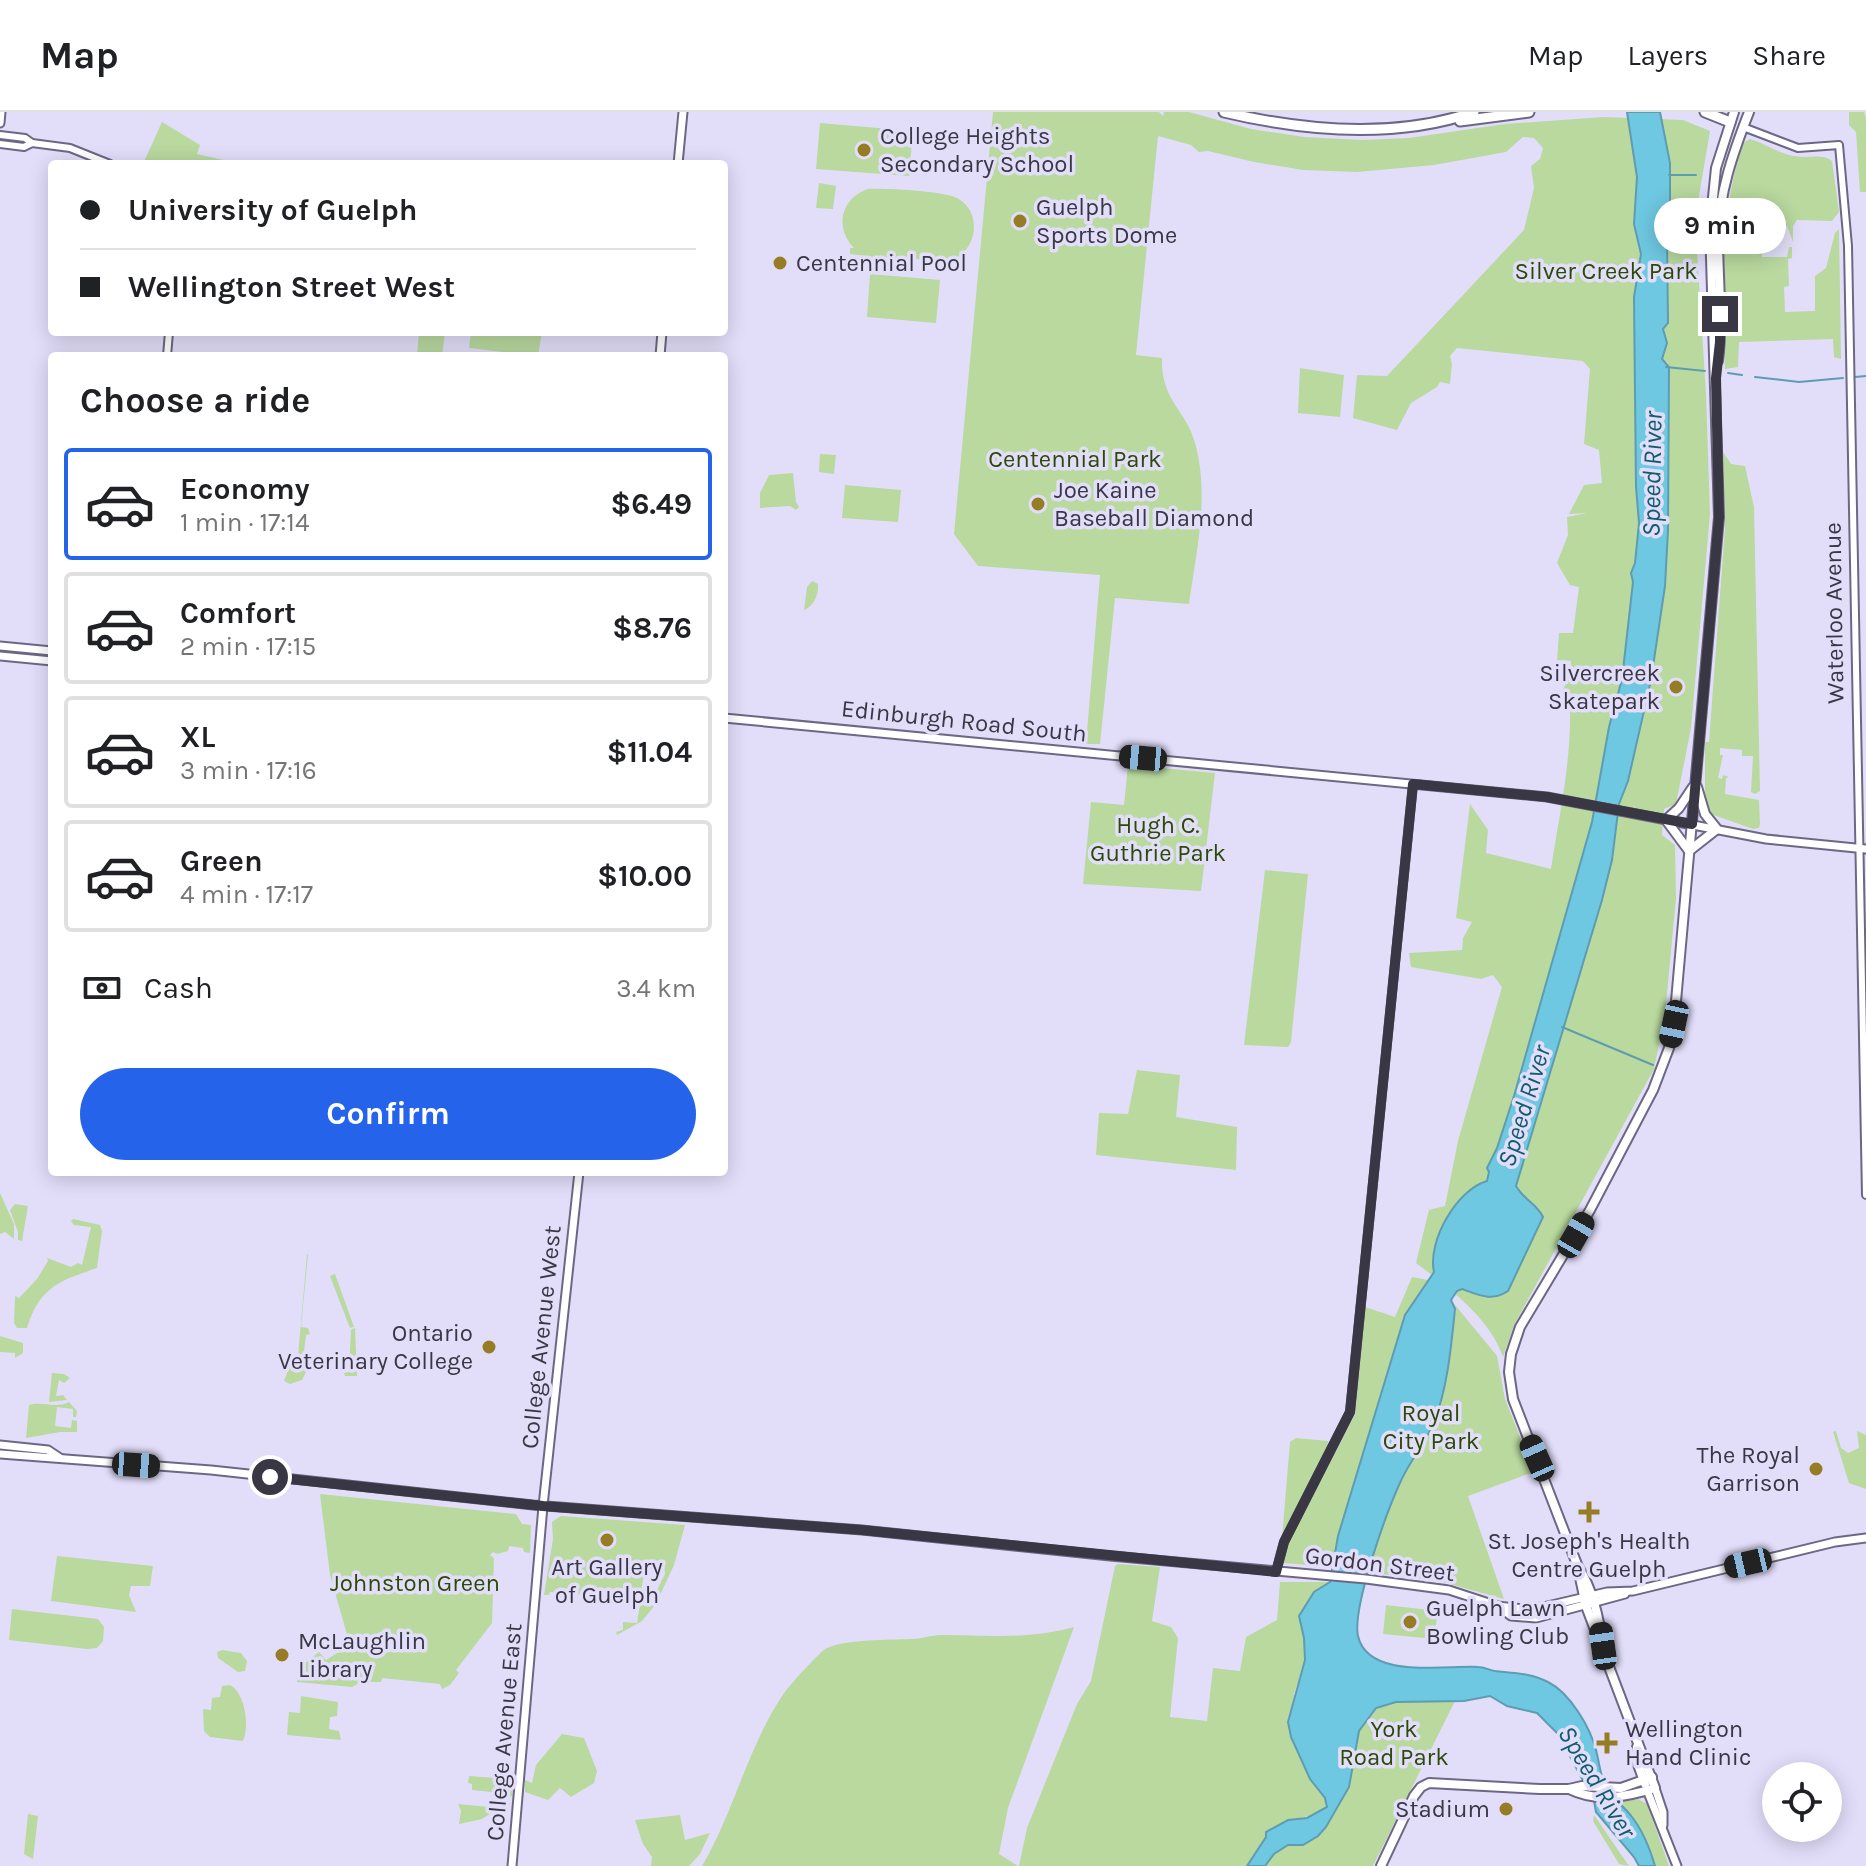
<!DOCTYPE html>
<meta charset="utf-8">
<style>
:root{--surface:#fff;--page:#f2f2f2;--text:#202124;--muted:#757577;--line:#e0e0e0;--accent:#2563eb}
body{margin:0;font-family:Karla,sans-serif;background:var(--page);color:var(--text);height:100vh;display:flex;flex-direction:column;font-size:30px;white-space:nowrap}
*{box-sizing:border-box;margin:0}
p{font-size:26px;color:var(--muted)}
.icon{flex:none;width:44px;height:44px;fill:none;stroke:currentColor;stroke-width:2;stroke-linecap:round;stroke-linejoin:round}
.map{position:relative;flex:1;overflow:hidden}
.details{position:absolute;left:48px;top:240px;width:680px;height:824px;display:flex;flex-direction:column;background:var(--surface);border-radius:8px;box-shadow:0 4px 20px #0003}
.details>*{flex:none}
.top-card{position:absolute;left:48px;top:48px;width:680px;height:176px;border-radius:8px;box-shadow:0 4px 20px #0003;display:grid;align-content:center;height:176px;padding:0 32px;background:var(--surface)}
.buttons{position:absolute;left:1762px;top:1650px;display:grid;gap:16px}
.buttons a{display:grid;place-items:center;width:80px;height:80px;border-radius:50%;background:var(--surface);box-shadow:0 4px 20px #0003;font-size:40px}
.end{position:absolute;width:36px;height:36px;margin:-18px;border:10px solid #3a3745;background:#fff;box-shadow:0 0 0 4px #fff}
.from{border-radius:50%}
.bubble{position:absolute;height:56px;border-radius:28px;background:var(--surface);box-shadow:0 4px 20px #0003;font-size:26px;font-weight:700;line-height:56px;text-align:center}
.car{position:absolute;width:24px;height:48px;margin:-24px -12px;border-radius:10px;box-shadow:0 0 6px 2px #0007;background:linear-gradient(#222 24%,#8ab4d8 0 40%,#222 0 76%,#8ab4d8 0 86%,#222 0)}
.top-card b{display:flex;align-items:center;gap:28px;height:76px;font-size:30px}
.top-card b+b{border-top:2px solid var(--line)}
.top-card i{width:20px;height:20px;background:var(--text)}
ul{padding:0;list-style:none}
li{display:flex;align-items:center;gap:24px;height:112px;margin:0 16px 12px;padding:0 16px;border:4px solid var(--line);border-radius:8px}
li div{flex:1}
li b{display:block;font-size:30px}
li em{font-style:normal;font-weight:700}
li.active{border-color:var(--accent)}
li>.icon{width:72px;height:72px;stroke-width:1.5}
h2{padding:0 32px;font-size:36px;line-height:96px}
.pay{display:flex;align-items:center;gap:20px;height:88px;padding:0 32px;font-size:30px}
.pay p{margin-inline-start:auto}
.action{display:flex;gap:16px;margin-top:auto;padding:16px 32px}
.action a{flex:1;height:92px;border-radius:48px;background:var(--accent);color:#fff;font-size:32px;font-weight:700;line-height:92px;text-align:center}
header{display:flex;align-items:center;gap:48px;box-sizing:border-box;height:112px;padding:0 40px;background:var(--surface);border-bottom:2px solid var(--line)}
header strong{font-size:38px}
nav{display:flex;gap:44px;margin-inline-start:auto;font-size:28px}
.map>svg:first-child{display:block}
.green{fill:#b9d99f}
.water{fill:#6ec8e1;stroke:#5e9cb2;stroke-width:2}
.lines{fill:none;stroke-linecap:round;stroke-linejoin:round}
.stream{stroke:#5e9cb2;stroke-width:2}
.tertiary-casing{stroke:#6d6786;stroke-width:10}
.secondary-casing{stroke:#6d6786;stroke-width:11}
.primary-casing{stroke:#6d6786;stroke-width:12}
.trunk-casing{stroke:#6d6786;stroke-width:13}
.tertiary{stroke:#fff;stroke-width:6}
.secondary{stroke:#fff;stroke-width:7}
.primary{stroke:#fff;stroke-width:8}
.trunk{stroke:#fff;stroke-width:9}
.route{stroke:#3a3745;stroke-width:10}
.poi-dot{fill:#967d25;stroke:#e2defa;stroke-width:3}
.labels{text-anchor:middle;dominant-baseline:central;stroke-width:7;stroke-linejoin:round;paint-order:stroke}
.poi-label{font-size:24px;fill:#3a3745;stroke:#e2defa;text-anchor:start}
.park-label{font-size:24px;fill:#2c4a05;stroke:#e2defa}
.street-label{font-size:24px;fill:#3a3745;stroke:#e2defa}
.water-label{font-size:26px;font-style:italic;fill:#115c6d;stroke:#e2defa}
</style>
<header>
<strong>Map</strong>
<nav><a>Map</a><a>Layers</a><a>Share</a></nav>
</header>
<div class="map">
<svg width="1866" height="1754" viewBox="0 0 1866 1754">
<rect width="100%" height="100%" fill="#e2defa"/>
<g class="green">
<path d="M993,0h166l4,4 1,-4h25l62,17 53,8 58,3 47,-2 96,-14 98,-7 80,3 27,11 -15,89 11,174 4,120 -19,214 -15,76 -12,5 -2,26 13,10 1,53 -11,117 -11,54 -140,256 -11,32c-13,-39 -55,-70 -87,-94l13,-53 16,-4 13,-65 44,-154 -9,-12 -12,4 -70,-12 -2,-14 53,-3 1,-12 9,-16 -16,-4 14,-114 18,26 -2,23 65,16c8,-53 20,-105 19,-159l-11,-12 11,-23 1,-14 -14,-1 2,-27h14l6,-46 -9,-2 -13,-22 11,-28 -1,-18 20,-4 -18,1 15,-29 18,-2 -3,-33 -15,-6 6,-75 -7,-8 -126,-13 -7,8 2,8 -2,20 -10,-2 -3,5 -26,16 -14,27 -44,-12 4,-43 30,1 137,-146 10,-42 -3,-22 9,-7 3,-11 -9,-10 -11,-1 -17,15 -72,13 -77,7 -54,-2 -49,-8 -46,-11 -9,1 -8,-7 -33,-9 -22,219 26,3c-1,44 24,51 33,85 15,53 1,109 -6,161l-74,-6 -15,146h-14l14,-169 -122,-9 -24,-32z"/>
<polygon points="1849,0 1864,0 1866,6 1866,80 1860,80 1856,20 1849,13"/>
<polygon points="162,10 200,33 197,42 241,52 143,52"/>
<polygon points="820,11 913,19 909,64 816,57"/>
<path d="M1750,27c15,4 29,15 44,17 13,3 28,-3 38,5l7,51 -7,9 -35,-1 -4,6v16l-6,-16 -25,1v30h25l2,-10h3v11l-4,1 1,27 -5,1 1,25 30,-1v-35l11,-8 9,-35 4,-4 2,130 -7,-2 -1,-18 -94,3 -1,25 -13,2c-3,-74 -6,-154 18,-226z"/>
<polygon points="819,71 836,74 833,97 816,96"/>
<path d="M868,77c17,-1 74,2 89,9 25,13 21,50 -3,61 -12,5 -26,1 -38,0l-1,3 -65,-8v-6h4c-20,-20 -13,-50 14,-59z"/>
<polygon points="870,162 940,168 936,211 867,205"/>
<polygon points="419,220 445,220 442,244 417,244"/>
<polygon points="471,220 542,220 538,244 469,236"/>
<polygon points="1300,256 1344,263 1340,305 1298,301"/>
<polygon points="1723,340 1731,352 1745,354 1754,395 1760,679 1755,682 1751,680 1753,644 1742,644 1742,638 1720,636 1720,643 1723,643 1718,666 1722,667 1723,663 1729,665 1726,666 1725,682 1759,688 1760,712 1759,716 1753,717 1708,701 1705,688 1705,630 1709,630 1725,416"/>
<polygon points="820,342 836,343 834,362 819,360"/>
<polygon points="793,361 796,390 799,395 796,398 790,394 760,396 760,381 769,363"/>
<polygon points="845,373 901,378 898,410 842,406"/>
<path d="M812,469l6,3c1,10 -4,22 -14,26l3,-23z"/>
<polygon points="1128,653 1215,661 1201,779 1083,772 1091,690 1124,693"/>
<polygon points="1265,758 1308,762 1291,930 1288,935 1244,933"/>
<polygon points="1137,958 1180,963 1176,1005 1237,1015 1236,1058 1096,1043 1099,1001 1128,1002"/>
<polygon points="0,1081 14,1112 14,1127 5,1120 0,1122"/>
<polygon points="15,1092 28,1094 22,1129 18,1128 18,1120 10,1098"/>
<path d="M73,1107l27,6 2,6 -5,37c-37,13 -57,18 -70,60h-10l-3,-5 1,-27 4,2 18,-19 11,-18 -1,-3 24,9 7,-4 4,2 9,-38 -17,-2 -3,-4z"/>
<polygon points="307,1142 308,1143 301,1215 308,1216 310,1222 306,1223 302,1256 307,1258 302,1268 290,1272 284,1269 293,1245 298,1245"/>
<polygon points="335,1162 354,1215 350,1216 330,1164"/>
<polygon points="1412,1165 1428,1168 1451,1188 1497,1244 1505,1287 1522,1330 1531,1361 1468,1384 1504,1487 1435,1468 1371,1461 1368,1458 1284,1451 1283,1444 1289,1430 1355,1302 1365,1195 1395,1205"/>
<polygon points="355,1216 357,1264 345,1264 344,1261 349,1260 351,1218"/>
<polygon points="0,1224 23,1231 23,1241 15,1246 15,1241 0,1240"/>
<polygon points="52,1261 64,1262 70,1266 64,1271 59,1268 56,1284 63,1283 67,1288 49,1290"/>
<path d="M69,1290l8,9 -1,6h-3v-8l-16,-2 -2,19 16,2 1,-8 5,1v11h-17l-34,6 3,-33c13,-4 28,4 40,-3z"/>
<polygon points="1836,1319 1841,1336 1848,1341 1859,1336 1857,1319 1866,1323 1866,1377 1849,1371 1833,1320"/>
<polygon points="1296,1326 1328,1329 1329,1336 1282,1426 1290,1330"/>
<polygon points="320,1382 516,1402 522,1412 531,1413 530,1441 524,1440 523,1436 509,1434 508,1439 497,1442 493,1440 490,1443 494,1446 492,1511 456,1558 459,1561 450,1573 442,1577 440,1572 382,1566 381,1570 361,1570 352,1575 297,1570 299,1556 319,1540 326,1548 350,1533 330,1463"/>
<polygon points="561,1404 685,1413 674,1453 660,1483 655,1482 665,1462 664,1452 647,1450 641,1478 621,1476 620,1480 617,1480 616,1491 598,1489 598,1484 550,1480 549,1483 544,1483 553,1427 552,1410"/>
<polygon points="57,1444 153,1454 150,1474 131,1474 129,1483 136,1500 51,1489"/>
<path d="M1118,1452l42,3 -8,54 19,6 7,11 -8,79 37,4 6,-53 27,3 6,-34 31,-17 3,-38h50l-16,10 -14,31 4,15 1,22 -11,34 -3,43 19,42 15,19 2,9c-11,10 -23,9 -36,13 -21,6 -32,30 -44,46h-228l8,-38 50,-124 14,-23 24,-115z"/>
<polygon points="651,1489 655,1493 642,1509 617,1523 616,1520 623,1518 623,1510 637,1511 640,1492 650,1493"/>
<polygon points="1386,1493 1438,1499 1434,1527 1383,1522"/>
<polygon points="12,1497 98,1507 104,1515 103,1529 97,1536 87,1537 9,1528"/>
<path d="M1074,1515l-66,181 -9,46 19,12h-316c32,-54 45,-117 80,-170 5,-8 38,-45 45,-48 19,-9 63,-8 84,-9 11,0 20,-4 30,-4 50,0 84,5 133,-8z"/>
<polygon points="222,1538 241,1541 247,1549 245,1559 238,1560 218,1546 217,1540"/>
<path d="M230,1573c15,8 20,41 13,56l-33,-4 -6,-6 -1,-22 8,1 1,-12 8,-1 2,-11z"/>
<polygon points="301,1584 338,1590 337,1604 330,1605 329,1617 339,1619 341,1628 287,1623 289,1600 300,1601"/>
<polygon points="1455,1589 1373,1754 1265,1754 1274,1742 1288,1733 1349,1675 1359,1619 1376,1596 1396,1590"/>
<polygon points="562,1622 584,1626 597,1659 594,1671 571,1685 560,1676 548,1688 525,1680 525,1668 532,1671 536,1653"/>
<polygon points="469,1664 509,1667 513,1672 512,1684 502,1688 501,1681 472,1678 472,1672 468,1671"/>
<path d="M1638,1687l9,5 22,62h-14c-8,-24 -19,-46 -38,-63z"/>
<polygon points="458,1692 490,1695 493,1700 482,1707 459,1712 461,1699"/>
<polygon points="28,1702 38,1704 33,1747 24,1742"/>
<polygon points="680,1703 685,1728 710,1721 700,1742 689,1754 651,1754 652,1745 643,1732 635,1708"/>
<polygon points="1594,1703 1629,1754 1619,1752 1593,1709"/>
</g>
<path class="water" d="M1627,0h33l10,51v65l-3,8 1,87 -5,6 4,14 -5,16 7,8 -1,163 -3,56 -14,94 -23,101 -9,23 -7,56 -10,40 -86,286c8,14 21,18 27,31l-35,74c-16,11 -29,4 -46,-2l-5,2 -6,9 4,9c-4,38 -7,77 -21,113 -9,22 -26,41 -35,63 -13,29 -47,123 -41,151 10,44 88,29 120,31 6,0 11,3 17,4 19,2 36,2 53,11 22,11 42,45 48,68 3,11 4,24 9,35 7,14 18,20 27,32 11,14 18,32 23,49h-16l-5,-9 -38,-45 -2,-11 -36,-67 -21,-21 -30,-7 -17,-10 -26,5 -68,1 -20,6 -17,23 -10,56 -23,40 -8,9 -15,9h-15l-14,9 -9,12h-18l19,-29v-5l22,-12 19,-2 20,-11 -2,-9 -15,-19 -19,-42 -3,-15 17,-62 -1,-22 -5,-22 15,-24 16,-10 8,-46 67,-221 29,-43c-7,-32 24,-83 53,-91l2,-9 -2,-4 10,-20 17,-52 78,-274 17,-95 13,-48 11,-97 -2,-9 4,-10 4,-40 -3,-36 -2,-190 7,-43 -7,-30 3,-47z"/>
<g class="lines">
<g class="stream">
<polyline points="1669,63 1696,63"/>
<polyline points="1670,92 1693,94"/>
<polyline points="1666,255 1705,259"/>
<polyline points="1728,261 1742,263"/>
<polyline points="1755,265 1799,270 1843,266"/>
<polyline points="1855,265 1866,264"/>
<polyline points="1562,915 1653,953"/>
</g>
<defs>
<g id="tertiary">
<polyline points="1743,15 1798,36 1839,33 1848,134 1866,1083"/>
<polyline points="0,23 25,26 32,31"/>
<polyline points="0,32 24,35 32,31 70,36 110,52"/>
<polyline points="167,244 169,220"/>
<polyline points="1276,1460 1284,1430 1350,1300 1413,672"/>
</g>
<g id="secondary">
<polyline points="0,11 1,0"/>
<polyline points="678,52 683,0"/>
<polyline points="660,244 662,220"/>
<polyline points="0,534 52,539"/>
<polyline points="0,544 52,549"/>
<polyline points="724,606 1547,685 1766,727 1866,737"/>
<polyline points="0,1333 48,1338 60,1346"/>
<polyline points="0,1342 211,1358 533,1393 862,1418 1110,1444 1366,1467 1449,1478 1498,1494 1523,1497 1543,1495 1607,1480 1633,1479 1835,1430 1866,1426"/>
<polyline points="1500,1496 1511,1504 1536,1506 1625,1482"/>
<polyline points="1655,1676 1663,1700 1663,1713"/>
<polyline points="1647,1678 1677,1754"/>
<polyline points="512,1754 543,1394 579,1060"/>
</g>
<g id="primary">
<path d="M1718,249c5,-41 0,-82 0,-124 1,-44 15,-84 31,-125"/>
<polyline points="1689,739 1717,717 1705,702 1697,675"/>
<polyline points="1689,739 1666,708 1679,696 1693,675"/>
<path d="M1603,1534c-4,-27 -10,-57 -25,-79l-65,-168 -4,-27 2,-18 9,-27 70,-117 63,-120 16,-42 5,-24 45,-507 -9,-291 6,-58 18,-56"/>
<polyline points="1637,1635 1636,1647 1645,1672"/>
<path d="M1569,1677c28,14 57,8 86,-1l-69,-182 -8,-38"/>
<polyline points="1381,1754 1414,1684 1421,1675 1429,1671 1540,1677 1569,1677 1582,1674 1621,1676 1652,1665"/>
</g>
<g id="trunk">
<path d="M1224,0c80,19 171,27 250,0"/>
<polyline points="1705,0 1730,10"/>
<polyline points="1460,9 1529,0"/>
</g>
</defs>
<use href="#tertiary" class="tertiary-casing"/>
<use href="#secondary" class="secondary-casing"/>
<use href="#primary" class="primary-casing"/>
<use href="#trunk" class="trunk-casing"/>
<use href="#tertiary" class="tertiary"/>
<use href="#secondary" class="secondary"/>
<use href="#primary" class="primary"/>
<use href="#trunk" class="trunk"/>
</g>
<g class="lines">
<polyline class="route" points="270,1365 543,1394 862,1418 1276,1460 1284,1430 1350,1300 1413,672 1547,685 1692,712 1719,405 1716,266 1720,230 1720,202"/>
</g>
<g class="poi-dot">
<circle cx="864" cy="38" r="8"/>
<circle cx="1020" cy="109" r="8"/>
<circle cx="780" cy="151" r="8"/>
<circle cx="1038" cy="392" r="8"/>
<circle cx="1676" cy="575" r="8"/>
<circle cx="489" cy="1235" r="8"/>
<circle cx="1816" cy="1357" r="8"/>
<path d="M1585 1388h8v8h8v8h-8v8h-8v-8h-8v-8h8z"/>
<circle cx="607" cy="1428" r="8"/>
<circle cx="1410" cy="1510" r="8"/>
<circle cx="282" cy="1543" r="8"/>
<path d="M1603 1619h8v8h8v8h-8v8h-8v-8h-8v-8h8z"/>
<circle cx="1506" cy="1697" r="8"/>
</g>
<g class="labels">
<g class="poi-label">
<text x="880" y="24">College Heights<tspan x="880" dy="28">Secondary School</tspan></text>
<text x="1036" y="95">Guelph<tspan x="1036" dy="28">Sports Dome</tspan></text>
<text x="796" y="151">Centennial Pool</text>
<text x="1054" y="378">Joe Kaine<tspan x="1054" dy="28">Baseball Diamond</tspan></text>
<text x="1660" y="561" text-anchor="end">Silvercreek<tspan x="1660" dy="28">Skatepark</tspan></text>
<text x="473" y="1221" text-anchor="end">Ontario<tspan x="473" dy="28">Veterinary College</tspan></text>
<text x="1800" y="1343" text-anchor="end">The Royal<tspan x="1800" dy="28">Garrison</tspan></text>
<text x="1589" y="1429" text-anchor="middle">St. Joseph's Health<tspan x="1589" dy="28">Centre Guelph</tspan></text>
<text x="607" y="1455" text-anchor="middle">Art Gallery<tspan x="607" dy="28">of Guelph</tspan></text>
<text x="1426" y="1496">Guelph Lawn<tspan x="1426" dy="28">Bowling Club</tspan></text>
<text x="298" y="1529">McLaughlin<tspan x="298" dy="28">Library</tspan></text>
<text x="1625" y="1617">Wellington<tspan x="1625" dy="28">Hand Clinic</tspan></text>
<text x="1490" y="1697" text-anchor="end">Stadium</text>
</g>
<g class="park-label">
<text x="1606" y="159">Silver Creek Park</text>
<text x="1075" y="347">Centennial Park</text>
<text x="1158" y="713">Hugh C.<tspan x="1158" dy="28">Guthrie Park</tspan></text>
<text x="1431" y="1301">Royal<tspan x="1431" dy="28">City Park</tspan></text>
<text x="415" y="1471">Johnston Green</text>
<text x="1394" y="1617">York<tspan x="1394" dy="28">Road Park</tspan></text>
</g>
<g class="street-label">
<text transform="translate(1834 501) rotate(-91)">Waterloo Avenue</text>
<text transform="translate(964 609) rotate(6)">Edinburgh Road South</text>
<text transform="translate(541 1225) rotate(-84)">College Avenue West</text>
<text transform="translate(1380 1452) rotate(7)">Gordon Street</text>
<text transform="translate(504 1620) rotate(-85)">College Avenue East</text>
</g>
<g class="water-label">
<text transform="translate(1652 362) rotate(-89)">Speed River</text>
<text transform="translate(1524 994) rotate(-73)">Speed River</text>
<text transform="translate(1597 1670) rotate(59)">Speed River</text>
</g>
</g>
</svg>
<div class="buttons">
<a><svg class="icon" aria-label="locate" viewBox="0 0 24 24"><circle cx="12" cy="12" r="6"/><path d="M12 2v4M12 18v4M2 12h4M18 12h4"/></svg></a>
</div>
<i class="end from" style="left:270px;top:1365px"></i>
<i class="end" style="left:1720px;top:202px"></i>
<div class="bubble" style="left:1654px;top:86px;width:132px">9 min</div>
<i class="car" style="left:1143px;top:646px;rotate:275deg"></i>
<i class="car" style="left:1674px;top:912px;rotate:192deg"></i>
<i class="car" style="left:1576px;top:1123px;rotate:30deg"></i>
<i class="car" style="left:1537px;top:1346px;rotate:336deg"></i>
<i class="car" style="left:136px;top:1353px;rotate:94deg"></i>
<i class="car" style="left:1748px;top:1451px;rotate:257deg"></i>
<i class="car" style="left:1603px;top:1534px;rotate:352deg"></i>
<div class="top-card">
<b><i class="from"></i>University of Guelph</b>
<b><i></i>Wellington Street West</b>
</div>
<section class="details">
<h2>Choose a ride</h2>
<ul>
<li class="active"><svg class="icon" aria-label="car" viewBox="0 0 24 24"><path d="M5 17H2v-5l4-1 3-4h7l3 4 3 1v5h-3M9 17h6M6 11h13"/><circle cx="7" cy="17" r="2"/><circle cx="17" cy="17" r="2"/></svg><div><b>Economy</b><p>1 min · 17:14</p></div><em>$6.49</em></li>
<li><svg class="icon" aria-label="car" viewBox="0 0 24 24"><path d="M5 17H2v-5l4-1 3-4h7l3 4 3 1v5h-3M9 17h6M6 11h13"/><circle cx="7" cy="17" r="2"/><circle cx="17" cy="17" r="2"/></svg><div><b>Comfort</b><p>2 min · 17:15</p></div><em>$8.76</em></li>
<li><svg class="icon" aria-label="car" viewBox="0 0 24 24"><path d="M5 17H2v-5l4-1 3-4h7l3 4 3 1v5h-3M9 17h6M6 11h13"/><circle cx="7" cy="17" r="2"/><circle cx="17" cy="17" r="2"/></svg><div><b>XL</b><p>3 min · 17:16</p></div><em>$11.04</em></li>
<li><svg class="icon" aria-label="car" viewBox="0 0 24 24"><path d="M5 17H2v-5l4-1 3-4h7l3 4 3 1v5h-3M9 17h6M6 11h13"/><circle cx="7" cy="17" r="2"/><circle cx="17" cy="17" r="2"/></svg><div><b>Green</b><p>4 min · 17:17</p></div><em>$10.00</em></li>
</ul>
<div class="pay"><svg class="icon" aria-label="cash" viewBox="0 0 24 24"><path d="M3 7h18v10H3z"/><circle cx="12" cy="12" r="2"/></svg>Cash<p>3.4 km</p></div>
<div class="action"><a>Confirm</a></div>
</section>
</div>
